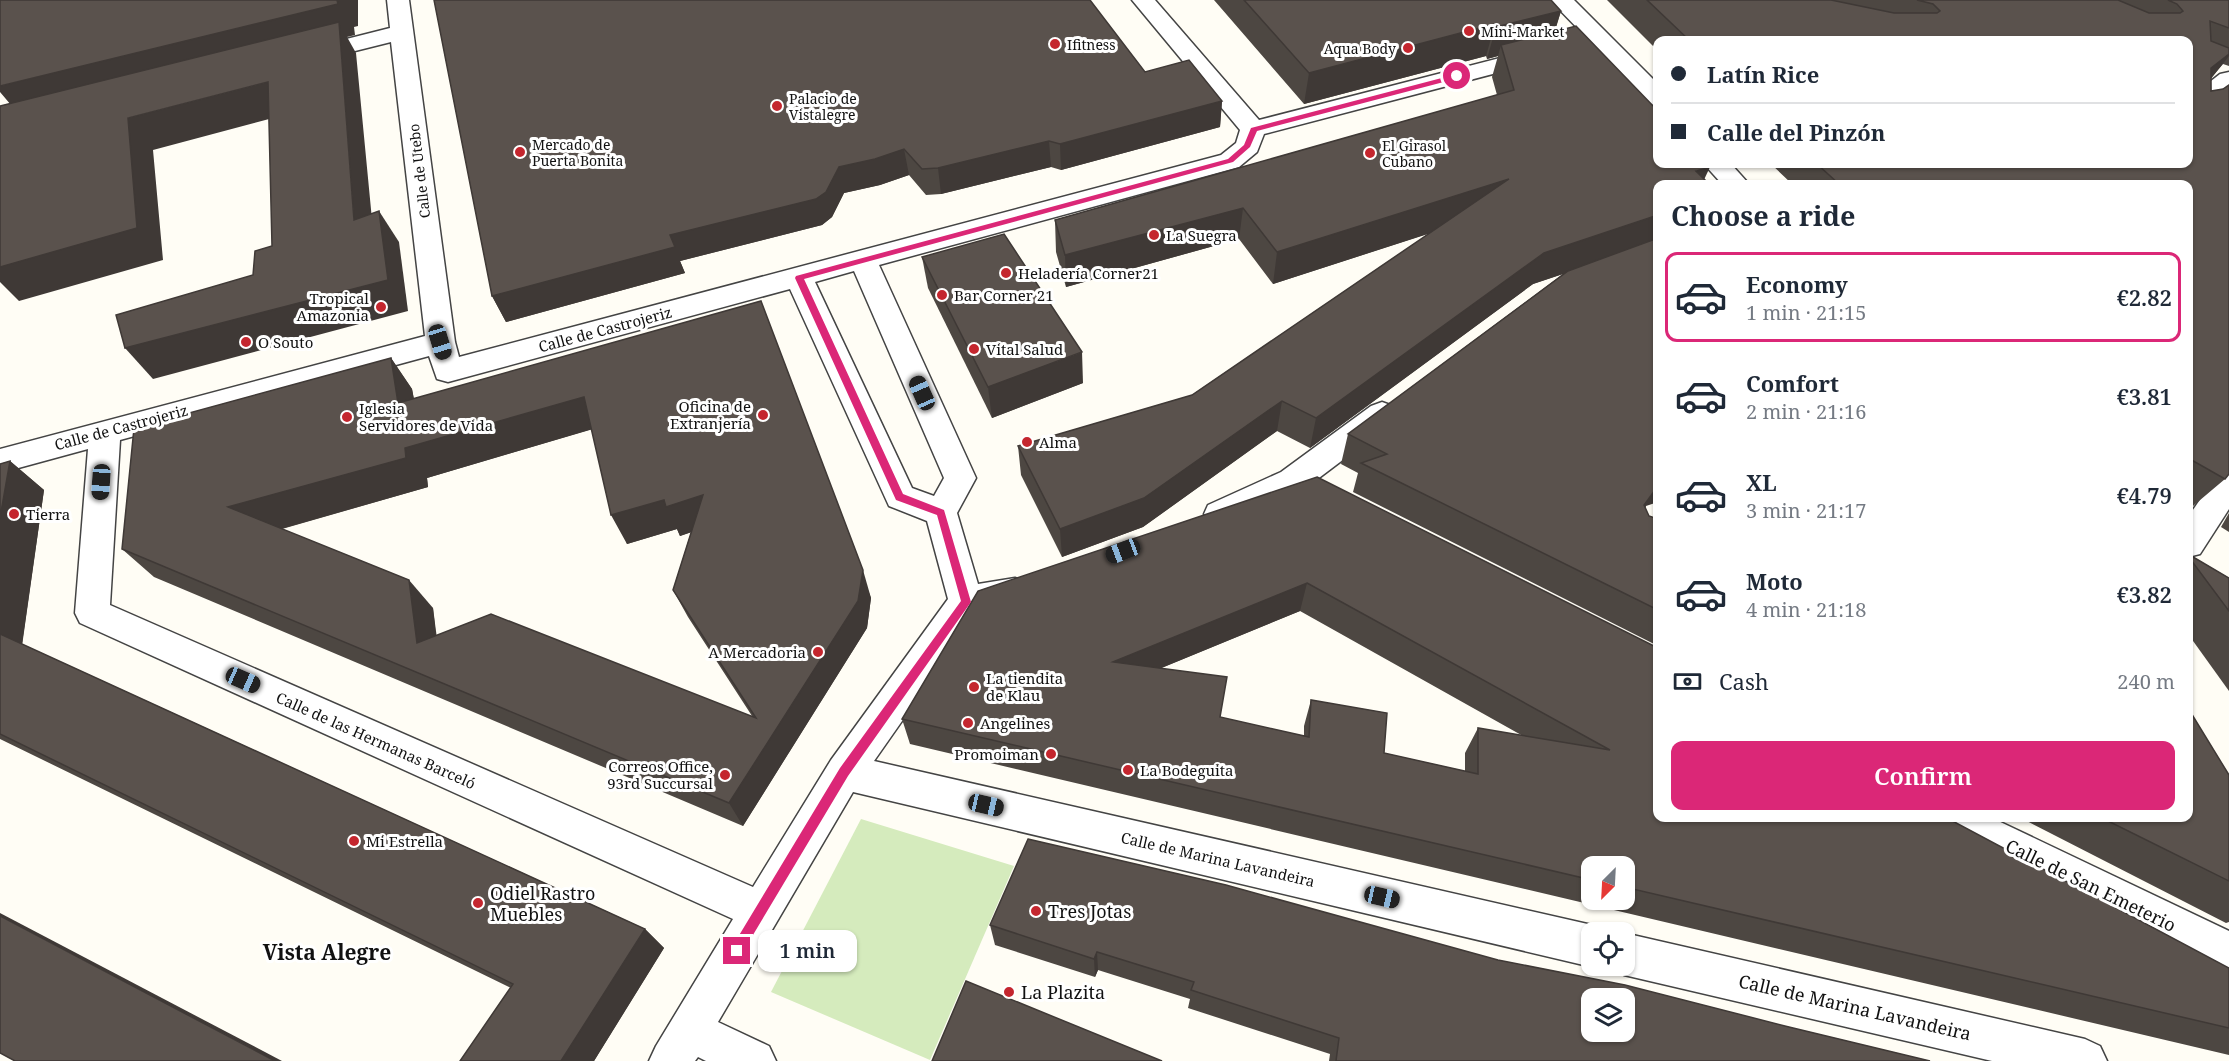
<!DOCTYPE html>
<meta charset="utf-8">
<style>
:root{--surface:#fff;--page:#f6f6f7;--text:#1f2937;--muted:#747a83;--line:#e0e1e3;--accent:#db2777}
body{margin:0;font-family:"Noto Serif",serif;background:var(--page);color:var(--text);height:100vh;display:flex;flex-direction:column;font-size:22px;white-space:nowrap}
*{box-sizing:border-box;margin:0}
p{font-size:20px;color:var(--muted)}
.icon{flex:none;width:33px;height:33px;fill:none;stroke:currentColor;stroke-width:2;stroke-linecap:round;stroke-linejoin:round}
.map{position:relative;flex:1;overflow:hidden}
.drawer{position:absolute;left:1653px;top:180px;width:540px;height:642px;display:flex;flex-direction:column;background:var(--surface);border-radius:12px;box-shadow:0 2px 4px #0004}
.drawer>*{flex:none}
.top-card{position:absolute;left:1653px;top:36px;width:540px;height:132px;border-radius:12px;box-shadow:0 2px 4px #0004;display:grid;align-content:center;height:132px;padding:0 18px;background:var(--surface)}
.needle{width:39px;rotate:204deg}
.controls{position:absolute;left:1581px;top:856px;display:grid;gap:12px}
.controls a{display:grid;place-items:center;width:54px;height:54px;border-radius:12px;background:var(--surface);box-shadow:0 2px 4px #0004;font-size:30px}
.end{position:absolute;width:27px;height:27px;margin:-14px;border:8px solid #db2777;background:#fff;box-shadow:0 0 0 3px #fff}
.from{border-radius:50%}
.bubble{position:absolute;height:42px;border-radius:12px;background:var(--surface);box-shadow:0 2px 4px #0004;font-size:20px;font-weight:600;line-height:42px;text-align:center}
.car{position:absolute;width:18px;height:36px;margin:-18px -9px;border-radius:8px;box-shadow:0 0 4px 2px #0007;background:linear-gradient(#222 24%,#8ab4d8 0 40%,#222 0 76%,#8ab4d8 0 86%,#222 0)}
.top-card b{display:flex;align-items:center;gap:21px;height:57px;font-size:22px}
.top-card b+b{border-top:2px solid var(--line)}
.top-card i{width:15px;height:15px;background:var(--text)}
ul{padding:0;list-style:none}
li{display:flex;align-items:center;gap:18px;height:90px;margin:0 12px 9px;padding:0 6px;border:3px solid transparent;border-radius:12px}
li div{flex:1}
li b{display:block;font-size:22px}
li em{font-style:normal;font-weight:600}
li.selected{border-color:var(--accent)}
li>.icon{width:54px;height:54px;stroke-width:1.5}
h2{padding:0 18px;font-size:27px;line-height:72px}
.pay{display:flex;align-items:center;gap:15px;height:66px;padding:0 18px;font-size:22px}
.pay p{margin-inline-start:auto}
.action{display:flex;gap:12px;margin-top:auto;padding:12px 18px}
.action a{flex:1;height:69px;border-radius:12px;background:var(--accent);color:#fff;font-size:24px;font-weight:600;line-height:69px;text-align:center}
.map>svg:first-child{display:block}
.green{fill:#d5ebbd}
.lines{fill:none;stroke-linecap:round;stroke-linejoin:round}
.minor-casing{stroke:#444;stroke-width:3}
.minor{fill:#fff;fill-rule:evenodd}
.wall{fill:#4d4742;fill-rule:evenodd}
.shaded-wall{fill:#3f3936}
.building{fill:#5a524d;stroke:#3f3936;stroke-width:1.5;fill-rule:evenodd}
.route{fill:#db2777}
.poi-dot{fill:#c4262e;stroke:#fff;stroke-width:2}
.labels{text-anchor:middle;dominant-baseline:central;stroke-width:6;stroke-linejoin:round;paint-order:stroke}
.far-poi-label{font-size:14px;fill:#111;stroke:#fff;text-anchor:start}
.far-street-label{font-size:14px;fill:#111;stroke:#fff}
.poi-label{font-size:15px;fill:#111;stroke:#fff;text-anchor:start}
.street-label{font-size:15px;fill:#111;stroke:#fff}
.near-street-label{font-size:18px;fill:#111;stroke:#fff}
.near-poi-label{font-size:18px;fill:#111;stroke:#fff;text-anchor:start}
.near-quarter-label{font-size:21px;font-weight:bold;fill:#111;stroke:#fff}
</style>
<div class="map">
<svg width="2229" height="1061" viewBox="0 0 2229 1061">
<rect width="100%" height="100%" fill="#fffdf5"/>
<polygon class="green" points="861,819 1014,866 930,1060 771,992"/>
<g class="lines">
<defs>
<g id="minor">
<path d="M387,0h22l46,342 4,15 762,-202 15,-12 4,-13 -108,-130h23l104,120 326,-84 -35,-36h24l84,84v22l-9,-2 -53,-57 -332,87 -7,18 -18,15 -360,98 97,213 -19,35 21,71 37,-6 12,4 5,10 -5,10 -50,12 -103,147 718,164 15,8h-15v33h1l-1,1 -739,-175 -135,230 51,24 7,15h-70l-8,-4 -3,4h-46l7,-15 77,-127 -653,-296 -5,-10 13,-164 -88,24v-24l425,-113 -34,-294 -84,21 -8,-2 -4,-5 4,-5 91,-23zM854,271l90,207 -10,18 -22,-8 -97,-206zM790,289l99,217 38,15 21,78 -117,161 -78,127 -643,-282 10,-165 309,-84 8,23 11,3z"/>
<polygon points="2229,72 2229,91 2197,117 2188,119 2188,99 2220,74"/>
<polygon points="1704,164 1731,164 1749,184 1722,184"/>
<polygon points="1382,402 1393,406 1397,414 1393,422 1303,490 1232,523 1220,527 1208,523 1204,514 1208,505 1281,472 1371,406"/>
<polygon points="2229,470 2229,509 2200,554 2188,557 2188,517 2218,474"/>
<polygon points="1933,818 1992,818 2229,931 2229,974 1938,831"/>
<polygon points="1624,933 2085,1039 2100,1046 2107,1061 1992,1061 1624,975 1608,966 1624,966"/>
</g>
</defs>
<use href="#minor" class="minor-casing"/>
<use href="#minor" class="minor"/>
</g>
<g class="wall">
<polygon points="434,0 1145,72 1222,101 1220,127 1061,170 1051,167 941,194 926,195 909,175 880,185 844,193 832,217 822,225 680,261 685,273 506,322 492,296"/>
<polygon points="1214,0 1551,0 1561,11 1555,31 1658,184 1646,506 1645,508 1649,516 1658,519 1658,646 1353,492 1358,473 1341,464 1348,434 1563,274 1533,284 1310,448 1277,431 1143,527 1062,557 1021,475 1018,446 1192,395 1430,233 1273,284 1239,239 1066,287 1056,252 1055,220 1497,95 1492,77 1498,56 1487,59 1486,56 1304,104"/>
<polygon points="1607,0 2229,0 2229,66 2223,64 2211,78 2225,479 2193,506 2188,503 2188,184 1792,184 1771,164 2188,164 2188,40 1658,40 1658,51"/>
<polygon points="922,257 1083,383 992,418 928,288"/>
<path d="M761,301l110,297 -4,30 -124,198 -589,-249 -32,-28 269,-191 21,31 2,10zM592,429l35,115 50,-15 3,7 11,-4 -18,58 15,27 64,99 -316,-80 -3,-28 -151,-79 146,-42 -1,-9z"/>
<polygon points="10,461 44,490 22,644 645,929 664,948 594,1061 460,1061 511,988 0,739 0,464"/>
<path d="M1317,477l341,171v170l571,150v87l-1319,-311 -8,-25zM1300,611l223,125 -45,-8 -13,25v18l-81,-18 -73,-53 -7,26v10l-83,-18 -60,-50zM1592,867h32v33h-32z"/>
<polygon points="2229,513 2229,532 2221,527"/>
<polygon points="2188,554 2229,578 2229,691 2188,634"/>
<polygon points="2229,775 2229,922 2226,923 2021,818 2188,818"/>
<polygon points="990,925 1498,960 1789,1027 1930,1061 1329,1061 1330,1054 1188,1008 1190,999 1098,970 1095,977 995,945"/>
</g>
<g class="shaded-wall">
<polygon points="337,0 358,0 358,26 354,27 355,35 347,37 356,53 375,251 354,220 340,38 22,118 0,92 0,86"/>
<polygon points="1561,11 1551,42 1501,45 1498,56 1487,59 1496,27"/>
<polygon points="1495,24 1486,56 1304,104 1309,73"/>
<polygon points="2229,54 2229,56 2210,80 2211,68"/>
<polygon points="268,82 288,114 153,150 163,260 19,301 0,282 0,267 128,118"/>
<polygon points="1222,101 1220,127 1061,170 1060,144"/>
<polygon points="1049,141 1051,167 941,194 938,168"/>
<polygon points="904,149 909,175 880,185 844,193 832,217 822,225 680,261 685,273 506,322 492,296 670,235 839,167"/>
<polygon points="1710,167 1702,184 1696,171"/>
<polygon points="1509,179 1499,211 1273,284 1277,252"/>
<polygon points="1243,208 1239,239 1066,287 1065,255"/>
<polygon points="379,211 399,242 408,311 153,379 125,348"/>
<polygon points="1658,215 1658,242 1533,284 1310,448 1316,418 1544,253"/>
<polygon points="1082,352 1083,383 992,418 988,387"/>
<polygon points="391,358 412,389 420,433 398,403"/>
<polygon points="584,397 600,427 427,478 428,487 256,536 228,507 405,448"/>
<polygon points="1282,401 1277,431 1143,527 1062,557 1060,529"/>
<polygon points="10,461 44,490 21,653 0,638 0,518"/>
<polygon points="1658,486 1658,502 1646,506 1627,534 1644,505"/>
<polygon points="703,495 716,524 680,536 677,529 627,544 611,515 664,500"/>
<polygon points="863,570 871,598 867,628 743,826 729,803"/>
<polygon points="409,580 433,608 441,670 417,643"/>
<polygon points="1307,583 1300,611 1113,688 1113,662"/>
<polygon points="0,913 282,1061 275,1061 0,916"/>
<polygon points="645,929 664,948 594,1061 561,1061"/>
<polygon points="1097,952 1098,970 1095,977 1094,959"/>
</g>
<g class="building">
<polygon points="0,0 337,0 338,4 0,86"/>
<polygon points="434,0 1090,0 1145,72 1189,60 1222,101 1060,144 1049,141 938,168 922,169 904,149 875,159 839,167 826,192 816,199 670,235 675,247 492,296"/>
<polygon points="1244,0 1551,0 1561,11 1496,27 1495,24 1309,73"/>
<polygon points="1647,0 1831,0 1894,13 1937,13 1940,11 1933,4 1917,0 2118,0 2149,13 2180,13 2183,11 2177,4 2168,0 2229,0 2229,28 2210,21 2211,41 2229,48 2229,54 2211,68 2211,91 2223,89 2229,85 2229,474 2225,479 2188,458 2188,184 1839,184 1817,164 2188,164 2188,40 1689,40"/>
<polygon points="339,22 354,220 379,211 388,280 125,348 116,315 253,275 255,251 272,246 268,82 128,118 137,228 0,267 0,106"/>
<polygon points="1576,26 1658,111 1658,164 1707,164 1710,167 1696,171 1709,184 1658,184 1658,215 1544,253 1316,418 1282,401 1144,498 1060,529 1018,446 1192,395 1509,179 1277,252 1243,208 1065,255 1055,220 1514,90 1501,45"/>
<polygon points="1004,234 1082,352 988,387 922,257"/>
<polygon points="1658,238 1658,486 1644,505 1649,516 1658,519 1658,610 1361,463 1387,454 1348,434 1568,271"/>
<path d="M761,301l102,269 -5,31 -129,202 -607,-254 12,-121 257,-70 7,45zM584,397l27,118 53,-15 2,7 37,-12 -30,95 83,128 -265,-104 -74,29 -8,-63 -181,-73 178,-49 -1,-10z"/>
<polygon points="10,461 0,518 0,464"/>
<path d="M1317,477l341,171v170h289l282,150v60l-605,-141v-20h-32v13l-690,-161 76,-128zM1307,583l303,167 -132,-22v46l-94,-21 3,-40 -76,-13 -2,37 -89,-20 7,-40 -114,-15z"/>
<polygon points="2188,554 2229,578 2229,611 2188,556"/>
<polygon points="0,634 645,929 561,1061 460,1061 513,984 0,734"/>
<polygon points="2188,708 2229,775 2229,881 2102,818 2188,818"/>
<path d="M1028,839l198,46 272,75 127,25 164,42 141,34h-594l3,-23 -148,-48 3,-8 -97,-30 -3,7 -104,-34zM1592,999h32v33h-32z"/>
<polygon points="0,916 275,1061 15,1061 0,1053"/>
<polygon points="966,981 1162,1061 932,1061"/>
</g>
<polygon class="route" points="1457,74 1459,78 1257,131 1250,147 1233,162 804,279 903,494 944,510 971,602 848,776 741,955 732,955 732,947 840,768 961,601 937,515 896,500 795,278 796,276 1228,159 1244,145 1251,128"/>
<g class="poi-dot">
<circle cx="1469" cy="31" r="6"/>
<circle cx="1055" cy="44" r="6"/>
<circle cx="1408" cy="48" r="6"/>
<circle cx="777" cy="106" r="6"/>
<circle cx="520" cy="152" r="6"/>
<circle cx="1370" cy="153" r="6"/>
<circle cx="1154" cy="235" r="6"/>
<circle cx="1006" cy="273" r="6"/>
<circle cx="942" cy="295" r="6"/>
<circle cx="381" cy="307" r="6"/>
<circle cx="246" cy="342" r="6"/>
<circle cx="974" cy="349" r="6"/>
<circle cx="763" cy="415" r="6"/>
<circle cx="347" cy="417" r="6"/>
<circle cx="1027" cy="442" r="6"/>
<circle cx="14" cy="514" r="6"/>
<circle cx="818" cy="652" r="6"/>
<circle cx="974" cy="687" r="6"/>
<circle cx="968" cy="723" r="6"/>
<circle cx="1051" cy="754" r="6"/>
<circle cx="1128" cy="770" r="6"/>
<circle cx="725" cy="775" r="6"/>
<circle cx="354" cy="841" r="6"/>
<circle cx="478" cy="903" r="6"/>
<circle cx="1036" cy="911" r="6"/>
<circle cx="1009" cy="992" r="6"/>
</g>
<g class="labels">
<g class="far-poi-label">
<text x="1481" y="31">Mini-Market</text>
<text x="1067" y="44">Ifitness</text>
<text x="1396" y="48" text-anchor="end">Aqua Body</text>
<text x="789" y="98">Palacio de<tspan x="789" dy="16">Vistalegre</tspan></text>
<text x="532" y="144">Mercado de<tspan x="532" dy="16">Puerta Bonita</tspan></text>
<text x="1382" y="145">El Girasol<tspan x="1382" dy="16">Cubano</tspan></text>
</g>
<g class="far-street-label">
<text transform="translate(419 171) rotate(-97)">Calle de Utebo</text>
</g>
<g class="poi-label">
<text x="1166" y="235">La Suegra</text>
<text x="1018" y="273">Heladería Corner21</text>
<text x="954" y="295">Bar Corner 21</text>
<text x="369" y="298" text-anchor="end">Tropical<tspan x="369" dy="17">Amazonia</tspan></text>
<text x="258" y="342">O Souto</text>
<text x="986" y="349">Vital Salud</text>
<text x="751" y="406" text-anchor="end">Oficina de<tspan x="751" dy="17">Extranjería</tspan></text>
<text x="359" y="408">Iglesia<tspan x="359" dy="17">Servidores de Vida</tspan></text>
<text x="1039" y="442">Alma</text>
<text x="26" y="514">Tierra</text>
<text x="806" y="652" text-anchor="end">A Mercadoria</text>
<text x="986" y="678">La tiendita<tspan x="986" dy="17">de Klau</tspan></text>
<text x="980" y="723">Angelines</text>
<text x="1039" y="754" text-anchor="end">Promoiman</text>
<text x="713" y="766" text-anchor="end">Correos Office,<tspan x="713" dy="17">93rd Succursal</tspan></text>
<text x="1140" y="770">La Bodeguita</text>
<text x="366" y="841">Mi Estrella</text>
</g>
<g class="street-label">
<text transform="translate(605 329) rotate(-15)">Calle de Castrojeriz</text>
<text transform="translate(121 427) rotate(-15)">Calle de Castrojeriz</text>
<text transform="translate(376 740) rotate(24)">Calle de las Hermanas Barceló</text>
<text transform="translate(1218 859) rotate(13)">Calle de Marina Lavandeira</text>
</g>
<g class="near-street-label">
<text transform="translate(2091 885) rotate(26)">Calle de San Emeterio</text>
<text transform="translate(1855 1007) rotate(13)">Calle de Marina Lavandeira</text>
</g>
<g class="near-poi-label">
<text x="490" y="893">Odiel Rastro<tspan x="490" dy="21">Muebles</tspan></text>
<text x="1048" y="911">Tres Jotas</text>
<text x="1021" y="992">La Plazita</text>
</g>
<g class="near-quarter-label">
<text x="327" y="952">Vista Alegre</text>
</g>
</g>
</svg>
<div class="controls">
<a><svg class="needle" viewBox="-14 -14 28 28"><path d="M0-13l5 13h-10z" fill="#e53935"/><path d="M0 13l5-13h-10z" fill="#747a83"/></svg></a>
<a><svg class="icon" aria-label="locate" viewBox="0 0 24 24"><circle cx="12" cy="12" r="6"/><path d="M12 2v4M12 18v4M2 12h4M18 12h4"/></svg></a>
<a><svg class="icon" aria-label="layers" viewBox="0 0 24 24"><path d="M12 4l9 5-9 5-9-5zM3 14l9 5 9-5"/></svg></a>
</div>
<i class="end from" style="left:1457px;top:76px"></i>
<i class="end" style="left:737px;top:951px"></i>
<div class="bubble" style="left:758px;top:930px;width:99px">1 min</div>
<i class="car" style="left:440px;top:342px;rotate:163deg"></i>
<i class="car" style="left:922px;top:393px;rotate:336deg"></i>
<i class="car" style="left:101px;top:482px;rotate:184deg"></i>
<i class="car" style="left:1123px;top:551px;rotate:249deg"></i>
<i class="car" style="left:243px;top:680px;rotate:114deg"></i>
<i class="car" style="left:986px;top:805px;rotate:103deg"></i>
<i class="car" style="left:1382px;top:897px;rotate:103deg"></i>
<div class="top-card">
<b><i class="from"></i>Latín Rice</b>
<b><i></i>Calle del Pinzón</b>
</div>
<section class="drawer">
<h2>Choose a ride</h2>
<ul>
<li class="selected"><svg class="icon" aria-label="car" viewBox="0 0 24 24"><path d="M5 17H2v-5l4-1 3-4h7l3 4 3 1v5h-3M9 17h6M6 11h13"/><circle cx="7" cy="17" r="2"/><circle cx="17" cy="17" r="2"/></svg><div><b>Economy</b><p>1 min · 21:15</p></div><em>€2.82</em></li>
<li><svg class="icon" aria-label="car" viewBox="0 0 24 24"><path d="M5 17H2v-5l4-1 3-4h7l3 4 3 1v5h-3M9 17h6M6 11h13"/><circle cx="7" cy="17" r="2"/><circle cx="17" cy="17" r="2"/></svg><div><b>Comfort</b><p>2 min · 21:16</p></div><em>€3.81</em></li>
<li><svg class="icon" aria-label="car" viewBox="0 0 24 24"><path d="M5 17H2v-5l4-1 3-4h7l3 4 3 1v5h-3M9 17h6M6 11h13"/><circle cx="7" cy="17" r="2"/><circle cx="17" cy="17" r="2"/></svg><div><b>XL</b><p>3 min · 21:17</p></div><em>€4.79</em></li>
<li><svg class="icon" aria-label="car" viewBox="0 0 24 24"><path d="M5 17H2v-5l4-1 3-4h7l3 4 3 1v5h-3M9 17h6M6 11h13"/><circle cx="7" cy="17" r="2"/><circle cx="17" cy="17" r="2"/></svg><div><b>Moto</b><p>4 min · 21:18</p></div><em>€3.82</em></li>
</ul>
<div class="pay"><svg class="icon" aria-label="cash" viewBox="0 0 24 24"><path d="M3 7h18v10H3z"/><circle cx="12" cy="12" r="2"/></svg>Cash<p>240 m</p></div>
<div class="action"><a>Confirm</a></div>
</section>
</div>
